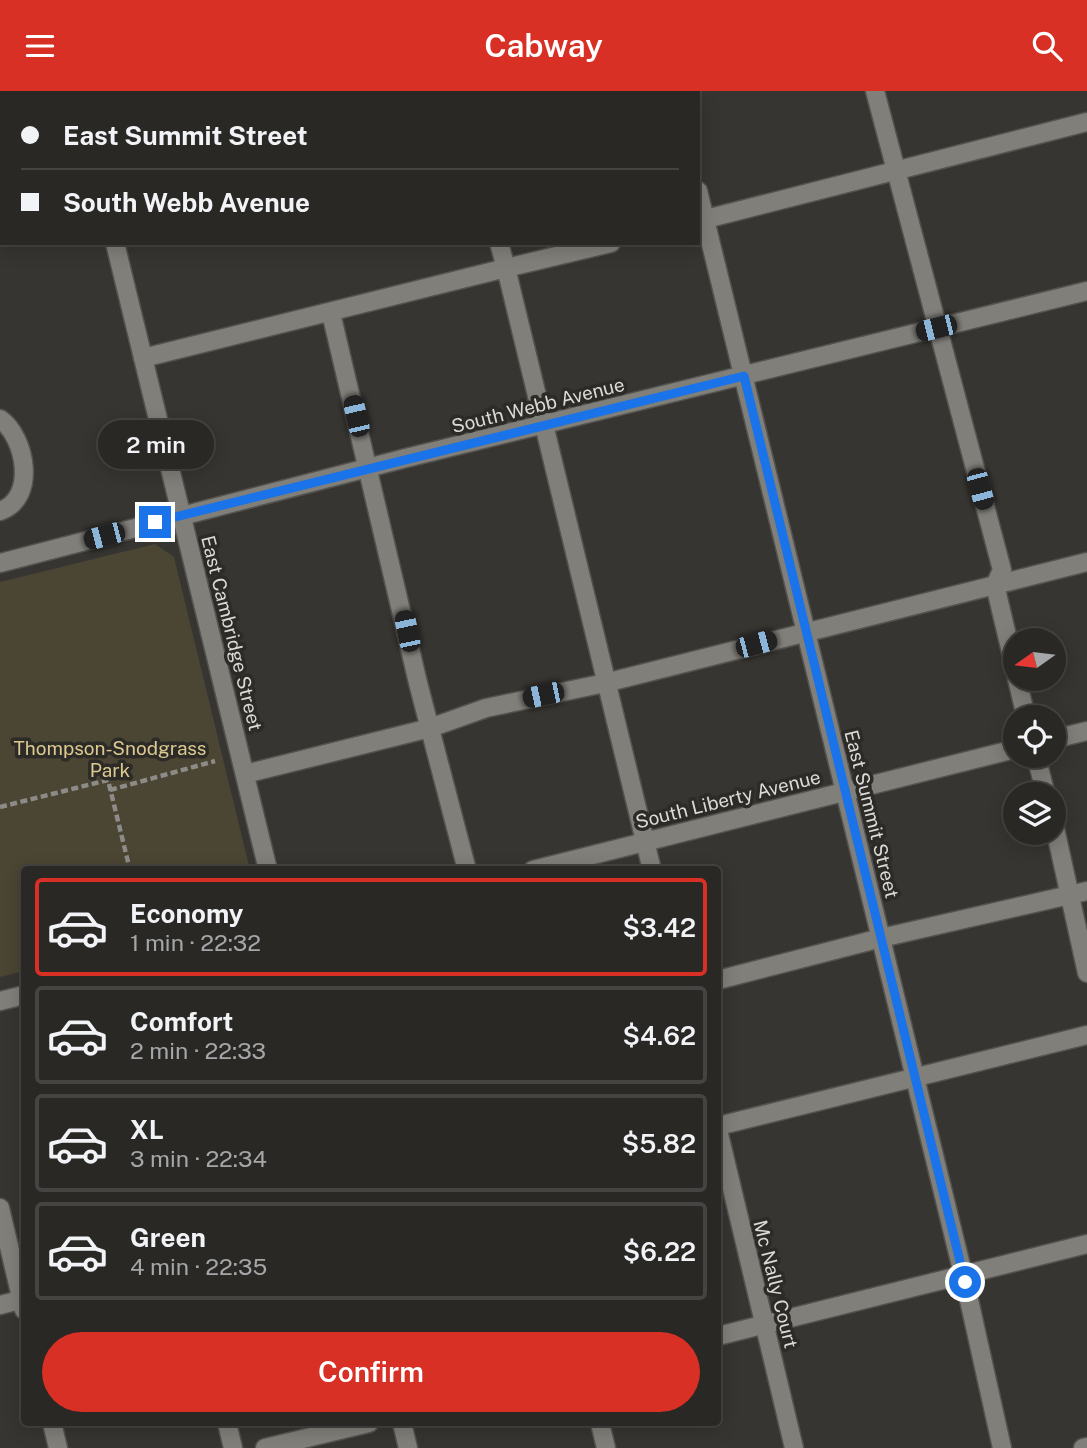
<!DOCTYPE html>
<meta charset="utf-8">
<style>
:root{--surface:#292825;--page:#353432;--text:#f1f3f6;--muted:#a5a6a7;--line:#454442;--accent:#d93025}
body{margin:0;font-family:"Public Sans",sans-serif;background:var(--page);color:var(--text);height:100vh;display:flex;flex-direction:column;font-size:26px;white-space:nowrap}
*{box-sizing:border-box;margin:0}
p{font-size:23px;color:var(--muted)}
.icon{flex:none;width:38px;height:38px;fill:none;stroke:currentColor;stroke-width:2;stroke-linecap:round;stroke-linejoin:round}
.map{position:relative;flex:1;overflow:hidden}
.sheet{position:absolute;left:21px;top:775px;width:700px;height:560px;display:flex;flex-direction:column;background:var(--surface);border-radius:7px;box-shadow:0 4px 18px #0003,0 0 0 2px var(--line)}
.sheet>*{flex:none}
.hud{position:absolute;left:0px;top:0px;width:700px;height:154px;box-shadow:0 4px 18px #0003,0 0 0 2px var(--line);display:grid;align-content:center;height:154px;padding:0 21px;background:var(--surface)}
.needle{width:46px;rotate:256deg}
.tools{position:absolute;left:1003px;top:537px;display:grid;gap:14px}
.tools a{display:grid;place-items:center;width:63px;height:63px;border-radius:50%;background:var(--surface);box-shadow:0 4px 18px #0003,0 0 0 2px var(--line);font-size:35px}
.end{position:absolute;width:32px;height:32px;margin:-16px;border:9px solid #1a73e8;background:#fff;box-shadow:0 0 0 4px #fff}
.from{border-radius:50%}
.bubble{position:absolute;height:49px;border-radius:24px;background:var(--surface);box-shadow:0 4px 18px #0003,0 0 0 2px var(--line);font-size:23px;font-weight:600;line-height:49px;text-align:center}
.car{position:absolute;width:21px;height:42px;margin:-21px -10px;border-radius:9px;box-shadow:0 0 5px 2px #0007;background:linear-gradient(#222 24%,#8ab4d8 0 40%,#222 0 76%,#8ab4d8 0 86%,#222 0)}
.hud b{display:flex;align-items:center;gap:24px;height:66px;font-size:26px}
.hud b+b{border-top:2px solid var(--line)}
.hud i{width:18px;height:18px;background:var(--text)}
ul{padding:12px 0 0;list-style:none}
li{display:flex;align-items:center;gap:21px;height:98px;margin:0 14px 10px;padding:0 7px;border:4px solid var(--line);border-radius:7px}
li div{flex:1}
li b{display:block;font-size:26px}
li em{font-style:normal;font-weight:600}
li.active{border-color:var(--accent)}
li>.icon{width:63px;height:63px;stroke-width:1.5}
.button{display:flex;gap:14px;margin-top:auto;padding:14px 21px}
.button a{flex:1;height:80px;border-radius:42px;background:var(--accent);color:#fff;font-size:28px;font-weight:600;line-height:80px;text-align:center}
header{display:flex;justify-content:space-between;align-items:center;height:91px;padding:0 21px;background:var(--accent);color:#fff;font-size:32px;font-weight:600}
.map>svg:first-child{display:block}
.green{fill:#4b4533}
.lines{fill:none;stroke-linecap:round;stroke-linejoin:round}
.minor-casing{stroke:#53524e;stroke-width:21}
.path{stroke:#8d8b88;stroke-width:4.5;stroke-dasharray:7 3.5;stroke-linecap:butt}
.minor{stroke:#807f79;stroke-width:18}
.rail{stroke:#8e8c89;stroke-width:5;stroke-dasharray:12 12;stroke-linecap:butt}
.route{stroke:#1a73e8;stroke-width:9}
.labels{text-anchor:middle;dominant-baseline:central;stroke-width:7;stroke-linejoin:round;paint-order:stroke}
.street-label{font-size:19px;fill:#dbdad7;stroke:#2d2b27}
.park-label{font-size:19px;fill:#dcc98f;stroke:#2d2b27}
</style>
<header><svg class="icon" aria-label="menu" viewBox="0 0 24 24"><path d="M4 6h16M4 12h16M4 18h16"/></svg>Cabway<svg class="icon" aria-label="search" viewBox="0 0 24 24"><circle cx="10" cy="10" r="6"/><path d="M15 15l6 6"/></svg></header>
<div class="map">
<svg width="1087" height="1357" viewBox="0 0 1087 1357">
<rect width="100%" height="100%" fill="#373531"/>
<polygon class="green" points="155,453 174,466 250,779 24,779 24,880 0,886 0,491"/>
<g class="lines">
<defs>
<g id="minor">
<polyline points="674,0 674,2"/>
<polyline points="875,0 1002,479 995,494 1015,578"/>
<polyline points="546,2 553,0"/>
<polyline points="698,100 965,1191 1002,1357"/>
<polyline points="698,130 1087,31"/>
<polyline points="115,152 268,779"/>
<polyline points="499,152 506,177 611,152"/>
<polyline points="331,222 418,592 467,779"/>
<polyline points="143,267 506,177 652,779"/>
<path d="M0,328c25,17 38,79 0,92"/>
<polyline points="0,472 406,367 1087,200"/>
<polyline points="1017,588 1026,626"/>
<polyline points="1054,648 1087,640"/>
<polyline points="1036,665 1046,704"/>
<polyline points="245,683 430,637 486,617 605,592 1087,471"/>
<polyline points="1054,733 1087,882"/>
<polyline points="533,779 1015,658"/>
<polyline points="718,889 881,847 1087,800"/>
<polyline points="0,910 24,904"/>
<polyline points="718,1035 1087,944"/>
<polyline points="718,1039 794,1357"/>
<polyline points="0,1117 24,1219"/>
<polyline points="0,1214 24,1208"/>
<polyline points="718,1245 1087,1153"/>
<polyline points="52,1332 58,1357"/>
<polyline points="227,1332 233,1357"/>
<polyline points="402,1332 408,1357"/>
<polyline points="600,1332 606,1357"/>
<polyline points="265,1357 369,1332"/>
<polyline points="1083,1357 1087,1356"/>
</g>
</defs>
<use href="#minor" class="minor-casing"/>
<g class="path">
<polyline points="110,699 215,670"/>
<polyline points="0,716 108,689 130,779"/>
</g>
<use href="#minor" class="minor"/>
<g class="rail">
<polyline points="379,0 380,2"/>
<polyline points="396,0 396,2"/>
<polyline points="411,0 412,1"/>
</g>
</g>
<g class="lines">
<polyline class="route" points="155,431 744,285 965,1191"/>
</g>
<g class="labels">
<g class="street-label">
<text transform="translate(538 314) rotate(-14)">South Webb Avenue</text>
<text transform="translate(232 542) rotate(76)">East Cambridge Street</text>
<text transform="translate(728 708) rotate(-14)">South Liberty Avenue</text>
<text transform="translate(872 723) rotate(76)">East Summit Street</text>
<text transform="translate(776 1193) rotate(76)">Mc Nally Court</text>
</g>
<g class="park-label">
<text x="110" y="657">Thompson-Snodgrass<tspan x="110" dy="22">Park</tspan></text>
</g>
</g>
</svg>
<div class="tools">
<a><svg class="needle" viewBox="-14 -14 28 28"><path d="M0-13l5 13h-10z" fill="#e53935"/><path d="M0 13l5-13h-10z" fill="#a5a6a7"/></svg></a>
<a><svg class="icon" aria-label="locate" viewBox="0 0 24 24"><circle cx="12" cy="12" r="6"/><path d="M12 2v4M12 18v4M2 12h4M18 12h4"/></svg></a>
<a><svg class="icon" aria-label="layers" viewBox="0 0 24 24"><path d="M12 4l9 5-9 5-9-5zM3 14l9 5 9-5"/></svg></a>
</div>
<i class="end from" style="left:965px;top:1191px"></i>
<i class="end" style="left:155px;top:431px"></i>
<div class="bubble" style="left:98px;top:329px;width:116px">2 min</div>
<i class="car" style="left:936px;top:237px;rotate:256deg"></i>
<i class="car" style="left:356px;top:325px;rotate:347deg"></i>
<i class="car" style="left:980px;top:398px;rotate:165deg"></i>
<i class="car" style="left:104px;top:445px;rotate:255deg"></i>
<i class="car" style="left:407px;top:540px;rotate:348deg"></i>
<i class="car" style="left:756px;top:553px;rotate:75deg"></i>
<i class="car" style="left:543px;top:604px;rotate:258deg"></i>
<div class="hud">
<b><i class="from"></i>East Summit Street</b>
<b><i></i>South Webb Avenue</b>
</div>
<section class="sheet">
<ul>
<li class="active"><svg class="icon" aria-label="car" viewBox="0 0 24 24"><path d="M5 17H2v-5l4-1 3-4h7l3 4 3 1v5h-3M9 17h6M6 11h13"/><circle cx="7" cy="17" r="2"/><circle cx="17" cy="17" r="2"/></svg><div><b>Economy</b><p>1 min · 22:32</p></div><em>$3.42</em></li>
<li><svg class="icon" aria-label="car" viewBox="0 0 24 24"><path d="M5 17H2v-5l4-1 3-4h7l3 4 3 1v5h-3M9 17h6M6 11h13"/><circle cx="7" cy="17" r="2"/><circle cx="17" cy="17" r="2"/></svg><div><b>Comfort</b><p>2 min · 22:33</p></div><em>$4.62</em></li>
<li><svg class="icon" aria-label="car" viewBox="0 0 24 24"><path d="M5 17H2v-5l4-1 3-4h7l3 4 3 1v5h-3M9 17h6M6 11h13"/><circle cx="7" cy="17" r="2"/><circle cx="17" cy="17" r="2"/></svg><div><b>XL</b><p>3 min · 22:34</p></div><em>$5.82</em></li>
<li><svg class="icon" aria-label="car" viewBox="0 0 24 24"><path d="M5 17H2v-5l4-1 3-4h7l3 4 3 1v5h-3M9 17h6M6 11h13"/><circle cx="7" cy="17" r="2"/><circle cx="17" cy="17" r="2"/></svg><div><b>Green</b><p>4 min · 22:35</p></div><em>$6.22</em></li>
</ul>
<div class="button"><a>Confirm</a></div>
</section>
</div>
